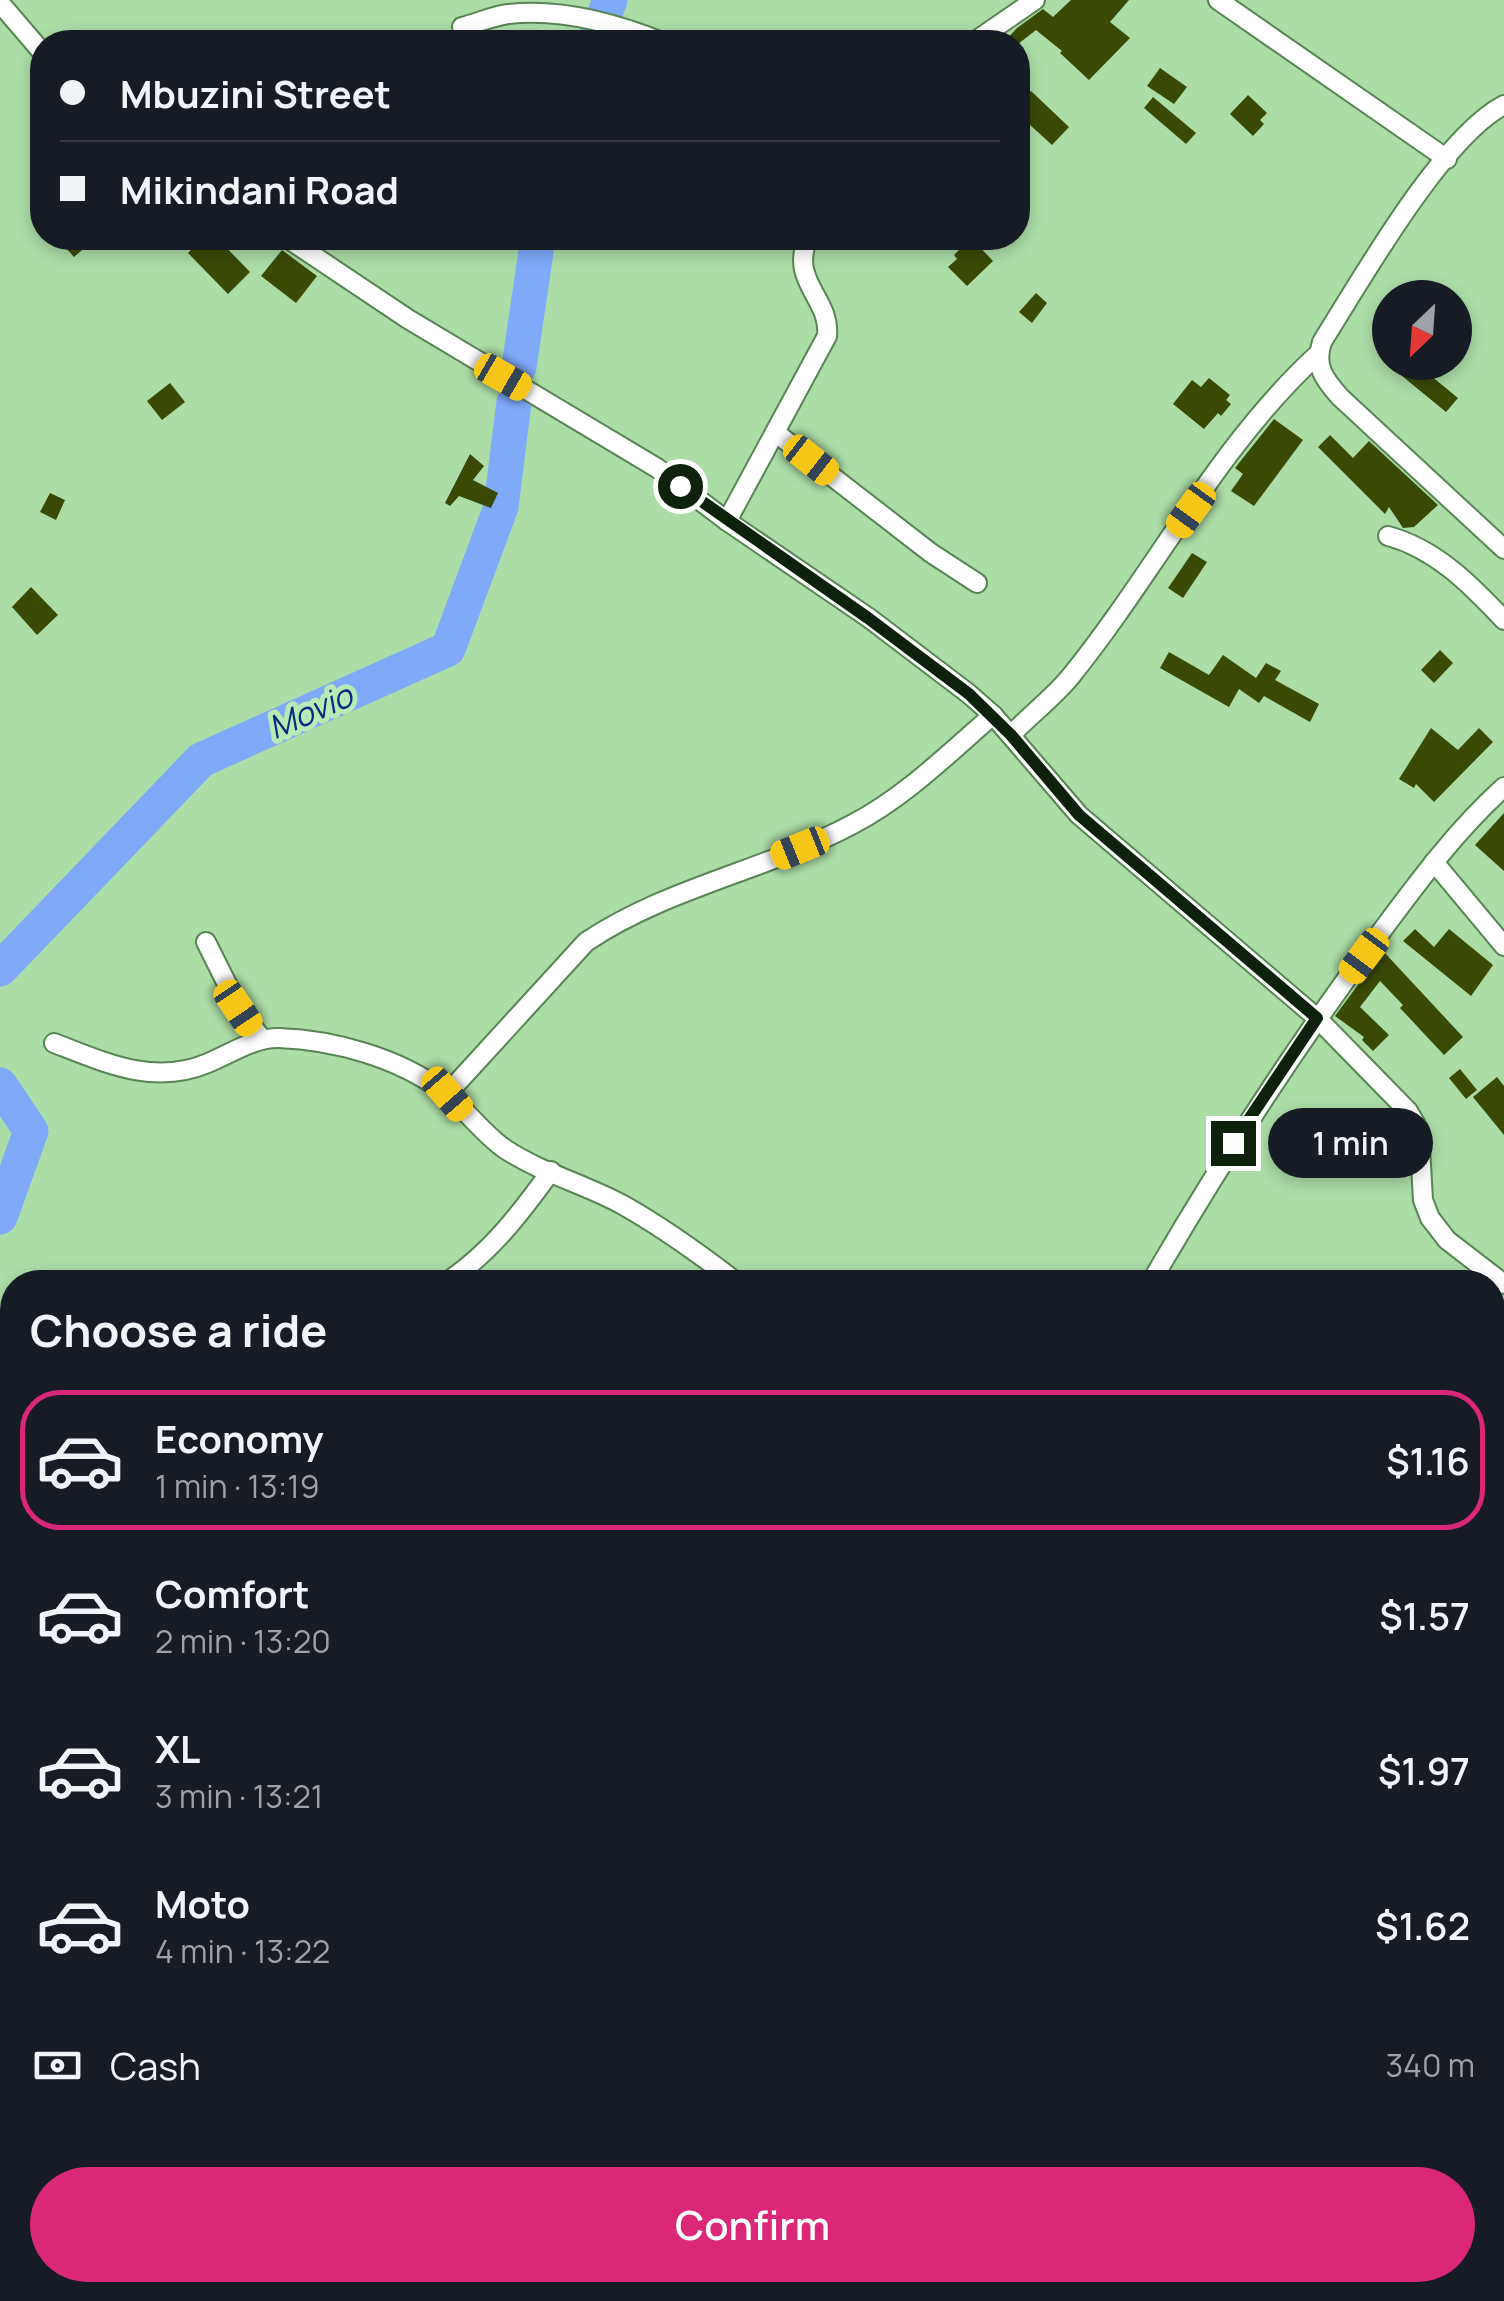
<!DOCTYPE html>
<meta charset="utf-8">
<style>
:root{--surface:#171b24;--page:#20242c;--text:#f1f3f6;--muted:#9ea1a6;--line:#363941;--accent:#db2777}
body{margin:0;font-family:Manrope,sans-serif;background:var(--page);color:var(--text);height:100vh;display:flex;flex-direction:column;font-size:38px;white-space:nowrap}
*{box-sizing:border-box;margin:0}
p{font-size:32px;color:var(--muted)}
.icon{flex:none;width:55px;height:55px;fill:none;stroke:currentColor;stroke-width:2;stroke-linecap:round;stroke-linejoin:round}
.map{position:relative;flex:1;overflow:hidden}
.side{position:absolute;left:0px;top:1270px;width:1505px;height:1032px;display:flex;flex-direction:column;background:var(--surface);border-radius:40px 40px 0 0;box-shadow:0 5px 15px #0003}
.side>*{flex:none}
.top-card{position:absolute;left:30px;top:30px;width:1000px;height:220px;border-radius:40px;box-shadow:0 5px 15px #0003;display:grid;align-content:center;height:220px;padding:0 30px;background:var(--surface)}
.needle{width:65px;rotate:205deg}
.buttons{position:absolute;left:1372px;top:280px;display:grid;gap:20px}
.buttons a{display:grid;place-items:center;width:100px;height:100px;border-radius:50%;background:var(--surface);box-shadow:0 5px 15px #0003;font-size:50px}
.end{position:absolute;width:45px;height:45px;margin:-22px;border:12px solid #0e210d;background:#fff;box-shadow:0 0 0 5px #fff}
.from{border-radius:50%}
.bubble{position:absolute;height:70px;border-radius:35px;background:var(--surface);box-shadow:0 5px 15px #0003;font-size:32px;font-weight:600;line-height:70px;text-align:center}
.car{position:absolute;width:30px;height:60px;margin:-30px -15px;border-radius:12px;box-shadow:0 0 8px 2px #0007;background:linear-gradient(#f5c518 24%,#345 0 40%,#f5c518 0 76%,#345 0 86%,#f5c518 0)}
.top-card b{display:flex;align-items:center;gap:35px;height:95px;font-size:38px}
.top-card b+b{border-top:2px solid var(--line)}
.top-card i{width:25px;height:25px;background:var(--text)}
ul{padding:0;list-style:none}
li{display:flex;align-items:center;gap:30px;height:140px;margin:0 20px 15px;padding:0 10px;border:5px solid transparent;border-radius:40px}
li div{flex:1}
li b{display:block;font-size:38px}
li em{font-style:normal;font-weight:600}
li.on{border-color:var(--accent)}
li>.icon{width:90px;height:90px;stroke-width:1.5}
h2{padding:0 30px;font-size:45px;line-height:120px}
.pay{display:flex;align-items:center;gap:25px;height:110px;padding:0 30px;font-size:38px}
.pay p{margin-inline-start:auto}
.cta{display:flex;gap:20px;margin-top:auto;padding:20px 30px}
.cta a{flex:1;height:115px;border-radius:60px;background:var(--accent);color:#fff;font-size:40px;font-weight:600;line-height:115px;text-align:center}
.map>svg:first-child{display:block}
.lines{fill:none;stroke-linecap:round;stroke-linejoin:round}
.river{stroke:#7faafa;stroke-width:35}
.building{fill:#3a4a05}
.street-casing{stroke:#588554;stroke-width:22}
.street{stroke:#fff;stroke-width:18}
.route{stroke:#0e210d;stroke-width:12}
.labels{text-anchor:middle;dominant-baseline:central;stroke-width:10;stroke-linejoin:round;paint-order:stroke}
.water-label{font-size:32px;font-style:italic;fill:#032c81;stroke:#b9eab4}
</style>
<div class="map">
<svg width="1504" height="2301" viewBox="0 0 1504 2301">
<rect width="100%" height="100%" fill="#acdda7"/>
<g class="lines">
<g class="river">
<polyline points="594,42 610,0"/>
<polyline points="519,367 538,238"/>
<polyline points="0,969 201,760 448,649 501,507 514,402"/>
<polyline points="0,1085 31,1131 0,1217"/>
<polyline points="1492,1743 1504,1728"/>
<polyline points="1492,2041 1504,2063"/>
</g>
</g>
<g class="building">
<polygon points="1071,0 1129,0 1110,22 1130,38 1089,80 1060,53 1062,51 1036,30 1018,44 1004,42 1017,28 1043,9 1053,17"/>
<polygon points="1160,68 1187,87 1174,104 1147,86"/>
<polygon points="1031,91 1069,127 1052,145 1018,114 1018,105"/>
<polygon points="1248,95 1267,113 1260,120 1264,124 1253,136 1230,114"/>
<polygon points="1153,97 1196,133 1186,144 1144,108"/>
<polygon points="57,238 96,238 74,257"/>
<polygon points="203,238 217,238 250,272 228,294 188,253"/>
<polygon points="971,238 993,261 967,286 948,267 957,259 954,255"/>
<polygon points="282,250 317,276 296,303 261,276"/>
<polygon points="1036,293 1047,303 1032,323 1019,312"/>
<polygon points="1385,362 1414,362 1458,398 1446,412"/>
<polygon points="1209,378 1230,395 1226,400 1231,404 1221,416 1218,413 1204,429 1173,404 1192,380 1201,387"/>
<polygon points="170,383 185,402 162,420 147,401"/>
<polygon points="1274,419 1303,440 1254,506 1231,491 1243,474 1235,468"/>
<polygon points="1330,435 1353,458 1369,441 1438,505 1414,527 1403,528 1389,507 1385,514 1318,447"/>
<polygon points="470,454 484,466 473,480 498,493 491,508 459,496 450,506 445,503"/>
<polygon points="50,493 65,500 56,520 40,512"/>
<polygon points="1192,553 1207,562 1183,598 1168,588"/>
<polygon points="31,587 58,615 37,635 12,607"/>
<polygon points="1440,650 1453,663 1434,683 1421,670"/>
<polygon points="1169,652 1209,675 1223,655 1256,678 1266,663 1281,671 1275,680 1319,704 1310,722 1264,696 1259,703 1239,689 1229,707 1160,668"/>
<polygon points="1431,728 1458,750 1479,728 1493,742 1434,802 1416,784 1414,788 1399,779"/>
<polygon points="1504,813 1504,871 1475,845"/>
<polygon points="1415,929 1434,947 1449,929 1493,965 1471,996 1403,941"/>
<polygon points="1383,951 1463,1037 1444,1055 1400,1008 1403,1005 1380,981 1360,1007 1389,1035 1373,1051 1362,1040 1364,1037 1335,1016"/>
<polygon points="1460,1069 1477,1090 1466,1099 1449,1078"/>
<polygon points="1497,1077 1504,1086 1504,1135 1473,1097"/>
</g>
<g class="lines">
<defs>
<g id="street">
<polyline points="1218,0 1447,159"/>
<polyline points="0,3 42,52"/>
<path d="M462,27c15,-4 31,-11 46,-13 52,-6 107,9 154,28"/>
<polyline points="974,42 1035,0"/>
<path d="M1504,105c-62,32 -143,175 -182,237 -8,24 2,37 18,55l164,152"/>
<polyline points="287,238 408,319 657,468 727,521 869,618 969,694 993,715 1079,815 1317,1018 1408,1111 1419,1130 1423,1200 1430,1218 1447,1240 1504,1284"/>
<polyline points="776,433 931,553 977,583"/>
<path d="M727,521l100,-185c4,-38 -38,-54 -19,-98"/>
<path d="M1388,536c48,13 83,49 116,84"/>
<path d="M1011,735c19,-20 43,-38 60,-59 84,-104 147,-230 246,-321"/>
<polyline points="1434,862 1504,946"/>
<polyline points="206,942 239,1008 262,1039"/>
<path d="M54,1043c52,20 100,43 154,20 22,-9 47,-26 71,-25 56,2 120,20 165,54 22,17 38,41 61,57 36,24 80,35 118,56 39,22 78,50 113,77"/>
<path d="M447,1094l139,-152c82,-55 181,-72 267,-118 52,-27 96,-71 140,-109"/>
<path d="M447,1282c44,-30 73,-68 104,-111"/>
<path d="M1151,1282c68,-117 140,-229 221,-338 41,-55 81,-111 132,-157"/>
<polyline points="0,1419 12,1413"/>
<polyline points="1118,2290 1129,2301"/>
<polyline points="64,2301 72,2290"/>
</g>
</defs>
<use href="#street" class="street-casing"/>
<use href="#street" class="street"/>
</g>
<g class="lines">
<polyline class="route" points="680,486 868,618 969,694 1011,735 1079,815 1317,1018 1233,1143"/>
</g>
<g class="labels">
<g class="water-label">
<text transform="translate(310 711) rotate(-24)">Movio</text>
</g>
</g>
</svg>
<div class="buttons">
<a><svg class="needle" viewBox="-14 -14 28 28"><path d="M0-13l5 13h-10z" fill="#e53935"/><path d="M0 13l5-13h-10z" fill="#9ea1a6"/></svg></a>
</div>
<i class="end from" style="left:680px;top:486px"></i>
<i class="end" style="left:1233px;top:1143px"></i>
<div class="bubble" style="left:1268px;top:1108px;width:165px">1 min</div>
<i class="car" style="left:503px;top:377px;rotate:120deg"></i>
<i class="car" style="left:811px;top:460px;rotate:128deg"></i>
<i class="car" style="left:1191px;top:510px;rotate:216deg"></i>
<i class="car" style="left:800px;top:848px;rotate:248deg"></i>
<i class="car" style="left:1364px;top:956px;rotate:217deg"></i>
<i class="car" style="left:238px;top:1008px;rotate:146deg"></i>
<i class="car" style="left:447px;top:1094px;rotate:139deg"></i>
<div class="top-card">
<b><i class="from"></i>Mbuzini Street</b>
<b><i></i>Mikindani Road</b>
</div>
<section class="side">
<h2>Choose a ride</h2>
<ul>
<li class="on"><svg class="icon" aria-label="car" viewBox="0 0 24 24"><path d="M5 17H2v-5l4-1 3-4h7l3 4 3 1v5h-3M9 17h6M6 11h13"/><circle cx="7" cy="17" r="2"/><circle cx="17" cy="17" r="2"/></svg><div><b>Economy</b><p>1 min · 13:19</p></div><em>$1.16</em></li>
<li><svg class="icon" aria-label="car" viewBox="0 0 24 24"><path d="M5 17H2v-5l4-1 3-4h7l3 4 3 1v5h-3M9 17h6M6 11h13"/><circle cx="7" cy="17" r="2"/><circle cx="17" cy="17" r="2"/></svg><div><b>Comfort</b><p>2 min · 13:20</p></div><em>$1.57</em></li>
<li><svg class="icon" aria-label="car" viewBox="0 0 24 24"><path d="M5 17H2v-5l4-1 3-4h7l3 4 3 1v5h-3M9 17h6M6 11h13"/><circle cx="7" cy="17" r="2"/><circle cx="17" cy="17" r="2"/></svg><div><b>XL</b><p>3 min · 13:21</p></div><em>$1.97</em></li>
<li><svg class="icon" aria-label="car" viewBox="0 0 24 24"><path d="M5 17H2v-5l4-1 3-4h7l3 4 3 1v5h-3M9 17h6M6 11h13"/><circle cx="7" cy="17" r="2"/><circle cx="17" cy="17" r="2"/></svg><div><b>Moto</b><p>4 min · 13:22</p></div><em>$1.62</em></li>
</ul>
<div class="pay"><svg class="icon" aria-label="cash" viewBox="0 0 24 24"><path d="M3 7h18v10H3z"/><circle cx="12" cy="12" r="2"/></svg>Cash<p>340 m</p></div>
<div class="cta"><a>Confirm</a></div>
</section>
</div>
